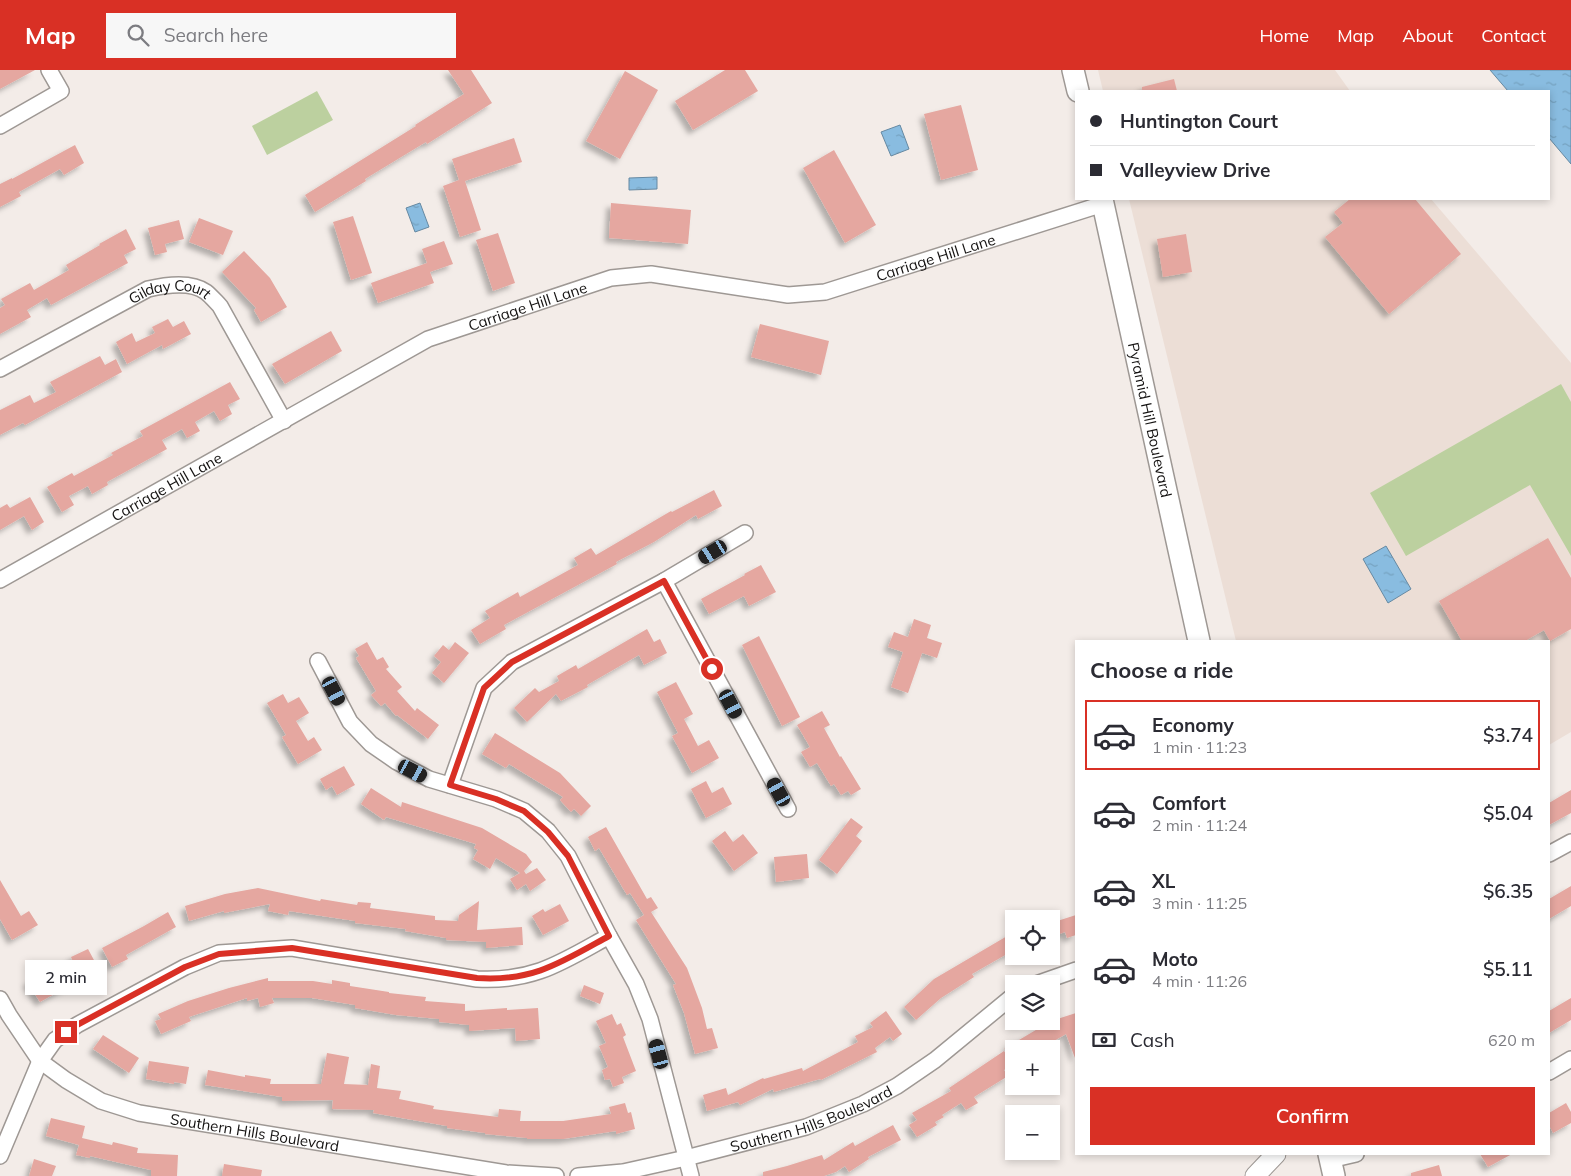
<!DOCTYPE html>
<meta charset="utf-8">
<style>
:root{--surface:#fff;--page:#f7f7f7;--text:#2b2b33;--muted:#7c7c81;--line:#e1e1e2;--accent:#d93025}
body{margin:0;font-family:Mulish,sans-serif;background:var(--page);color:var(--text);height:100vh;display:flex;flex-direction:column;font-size:19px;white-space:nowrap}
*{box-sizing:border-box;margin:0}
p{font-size:16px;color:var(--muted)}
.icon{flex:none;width:28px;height:28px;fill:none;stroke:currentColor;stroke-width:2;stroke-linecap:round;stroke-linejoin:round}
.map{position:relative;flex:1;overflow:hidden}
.details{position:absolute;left:1075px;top:570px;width:475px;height:515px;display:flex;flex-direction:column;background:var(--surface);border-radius:0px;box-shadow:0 2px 8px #0003}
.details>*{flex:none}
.banner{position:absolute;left:1075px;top:20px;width:475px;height:110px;border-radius:0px;box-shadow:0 2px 8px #0003;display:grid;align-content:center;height:110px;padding:0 15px;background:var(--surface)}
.fabs{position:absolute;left:1005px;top:840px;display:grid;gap:10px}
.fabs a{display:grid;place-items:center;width:55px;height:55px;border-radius:0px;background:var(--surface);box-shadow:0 2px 8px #0003;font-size:25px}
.end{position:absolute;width:22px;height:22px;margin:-11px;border:6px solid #d93025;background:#fff;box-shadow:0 0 0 2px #fff}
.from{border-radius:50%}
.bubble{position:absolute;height:35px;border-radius:0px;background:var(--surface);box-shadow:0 2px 8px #0003;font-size:16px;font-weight:600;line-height:35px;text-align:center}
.car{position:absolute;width:15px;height:30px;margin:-15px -8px;border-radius:6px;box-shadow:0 0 4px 1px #0007;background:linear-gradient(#222 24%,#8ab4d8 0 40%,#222 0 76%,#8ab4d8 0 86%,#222 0)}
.banner b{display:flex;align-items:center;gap:18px;height:48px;font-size:19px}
.banner b+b{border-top:1px solid var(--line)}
.banner i{width:12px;height:12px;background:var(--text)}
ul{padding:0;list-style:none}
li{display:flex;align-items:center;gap:15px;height:70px;margin:0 10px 8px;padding:0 5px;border:2px solid transparent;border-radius:0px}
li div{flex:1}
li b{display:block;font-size:19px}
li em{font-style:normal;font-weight:600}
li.active{border-color:var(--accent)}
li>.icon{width:45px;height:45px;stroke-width:1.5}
h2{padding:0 15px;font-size:22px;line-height:60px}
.pay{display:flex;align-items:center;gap:12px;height:55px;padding:0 15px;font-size:19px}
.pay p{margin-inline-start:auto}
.primary-button{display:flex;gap:10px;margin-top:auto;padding:10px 15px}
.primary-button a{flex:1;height:58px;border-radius:0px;background:var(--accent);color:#fff;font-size:20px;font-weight:600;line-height:58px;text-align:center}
header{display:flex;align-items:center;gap:30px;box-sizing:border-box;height:70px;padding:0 25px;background:var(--accent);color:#fff}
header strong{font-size:24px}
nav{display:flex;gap:28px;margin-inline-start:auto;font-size:18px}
.search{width:350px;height:45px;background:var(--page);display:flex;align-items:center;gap:12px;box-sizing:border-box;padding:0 18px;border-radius:0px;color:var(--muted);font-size:19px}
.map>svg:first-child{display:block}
.built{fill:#ecded6}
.green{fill:#bcd09f}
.water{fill:url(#water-ripples);stroke:#6689a2}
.building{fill:#e5a7a0;filter:url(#shadow)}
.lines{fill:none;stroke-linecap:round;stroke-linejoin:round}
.minor-casing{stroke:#9e9894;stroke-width:18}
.tertiary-casing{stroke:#9e9894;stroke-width:21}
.secondary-casing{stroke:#9e9894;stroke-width:24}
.minor{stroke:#fff;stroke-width:15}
.tertiary{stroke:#fff;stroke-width:19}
.secondary{stroke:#fff;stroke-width:21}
.route{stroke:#d93025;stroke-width:6}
.labels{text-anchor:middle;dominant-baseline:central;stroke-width:4;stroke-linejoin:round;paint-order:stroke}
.street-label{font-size:15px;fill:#141211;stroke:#fffaf7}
</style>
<header>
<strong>Map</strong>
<div class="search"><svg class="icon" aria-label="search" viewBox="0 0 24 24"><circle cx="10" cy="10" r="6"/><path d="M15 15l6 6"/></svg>Search here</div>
<nav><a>Home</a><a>Map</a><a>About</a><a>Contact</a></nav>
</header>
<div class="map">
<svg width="1571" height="1106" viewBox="0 0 1571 1106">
<defs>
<pattern id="water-ripples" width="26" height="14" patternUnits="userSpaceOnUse" patternTransform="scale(1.25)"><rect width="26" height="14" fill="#89bce0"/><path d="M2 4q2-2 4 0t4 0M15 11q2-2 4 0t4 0" fill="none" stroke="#75a1bf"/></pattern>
<filter id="shadow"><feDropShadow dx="-4.5" dy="4.5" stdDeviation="2.5" flood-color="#0004"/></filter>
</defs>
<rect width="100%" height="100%" fill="#f3ece8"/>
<g class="built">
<polygon points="1098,0 1335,0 1350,21 1103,21"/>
<polygon points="1129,129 1431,129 1571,293 1571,662 1549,675 1549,571 1236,571"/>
</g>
<g class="green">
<polygon points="317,21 333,50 267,85 252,56"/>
<polygon points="1561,314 1571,332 1571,486 1530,415 1406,486 1370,423"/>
</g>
<g class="water">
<polygon points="1490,0 1571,0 1571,94 1549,68 1549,21 1508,21"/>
<polygon points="900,55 909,79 891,86 881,62"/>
<polygon points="657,107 657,119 629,120 629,108"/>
<polygon points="420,133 429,157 415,162 406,138"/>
<polygon points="1386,476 1411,519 1388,533 1363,489"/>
</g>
<g class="building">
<polygon points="0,0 35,0 0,19"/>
<polygon points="448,0 471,0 492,33 427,74 426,72 365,109 366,111 315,142 305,125 416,56 415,55 464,24"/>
<polygon points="725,0 745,0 758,21 693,60 675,31"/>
<polygon points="625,1 658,20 620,89 586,71"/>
<polygon points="1174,9 1177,21 1142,21 1142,17"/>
<polygon points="961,35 978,100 941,110 924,44"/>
<polygon points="514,68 522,92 465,111 481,160 460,167 443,116 459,110 452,89"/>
<polygon points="75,75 84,93 64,105 60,99 19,122 21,126 0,137 0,114 12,108 12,109"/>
<polygon points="834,80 876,155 845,173 803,98"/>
<polygon points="1350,129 1415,129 1461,184 1389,244 1325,167 1343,153 1334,142"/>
<polygon points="611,133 691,140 688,174 609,168"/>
<polygon points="353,146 372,203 351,210 333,152"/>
<polygon points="199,148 233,161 223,185 189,172"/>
<polygon points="179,150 184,169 165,174 167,182 155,185 148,158"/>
<polygon points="126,159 136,179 124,185 128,193 51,235 47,228 27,240 31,247 0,264 0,238 5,235 1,229 30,213 34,220 69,200 66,195 100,175 99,174"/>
<polygon points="498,163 515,213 493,221 476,170"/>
<polygon points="1186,164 1192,202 1163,207 1157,169"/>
<polygon points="444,171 453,194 430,202 434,213 378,233 371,213 427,193 422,179"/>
<polygon points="244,181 270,208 287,237 261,252 254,240 256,238 222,202"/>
<polygon points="168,249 173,257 184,251 191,264 163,279 162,275 127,294 116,272 132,263 136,272 155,263 152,257"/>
<polygon points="760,254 829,271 821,305 751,287"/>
<polygon points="331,261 342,281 285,314 272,294"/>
<polygon points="100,286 105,295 116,289 122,302 25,355 23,353 0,365 0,340 30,325 34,333 56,322 50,312"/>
<polygon points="230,312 240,329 228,335 232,344 220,351 214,341 195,352 200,361 187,368 182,359 162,370 167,379 107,412 108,415 92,424 88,416 69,426 74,435 62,442 47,417 72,403 74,406 113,385 111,383 143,366 140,361"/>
<polygon points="714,420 722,436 698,449 696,445 654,472 616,492 617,494 504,555 506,559 480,574 471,560 490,548 485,541 518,522 520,527 578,495 574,488 591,478 596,485 671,441 672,442"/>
<polygon points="30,427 44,452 32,460 24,446 0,460 0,438 7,434 10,438"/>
<polygon points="1548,468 1571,508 1571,559 1550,571 1544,560 1525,571 1462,571 1439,531"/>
<polygon points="761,495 776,522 749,536 744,526 709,544 701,529 745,505 744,504"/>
<polygon points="914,549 931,555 927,568 942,573 937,588 922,583 908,623 891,617 903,582 888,577 894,562 908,567"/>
<polygon points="647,559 654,572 660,569 667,583 644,595 639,585 587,615 588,617 561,631 556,624 527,652 514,638 535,618 539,622 559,611 557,606 576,595 578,599"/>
<polygon points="759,566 800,647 782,656 742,575"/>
<polygon points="367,572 377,590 383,587 389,597 386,599 402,617 397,621 415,641 417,638 439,655 428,669 397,645 396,646 385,633 381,636 371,625 376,621 356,588 359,586 355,579"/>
<polygon points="455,572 469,583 444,613 432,603 441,592 434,586 443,575 449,580"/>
<polygon points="676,612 693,644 684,649 698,676 709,670 719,688 692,703 672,666 678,663 657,622"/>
<polygon points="283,624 288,633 299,627 309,643 296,651 308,671 314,667 322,680 298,694 282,667 286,665 267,633"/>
<polygon points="822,641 830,655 824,658 840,687 841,686 861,719 851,725 848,721 841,725 834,714 831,716 817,693 810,697 801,682 810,677 797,655"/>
<polygon points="495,663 560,703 591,736 581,746 574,739 571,742 560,730 563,727 509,694 506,698 482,684"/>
<polygon points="344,696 355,715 337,725 332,716 326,720 320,709"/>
<polygon points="706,711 712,723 723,717 732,734 706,748 691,719"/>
<polygon points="371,718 401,737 402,732 482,758 526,784 532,792 524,801 526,804 537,798 546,810 530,821 526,814 517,820 510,809 520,803 496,788 490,799 473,789 478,780 474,778 476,774 386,747 384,750 361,734"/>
<polygon points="1571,720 1571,743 1549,755 1549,733"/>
<polygon points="851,748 863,757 856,766 862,771 837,804 819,790"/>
<polygon points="606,757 647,829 651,827 658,838 651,842 687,898 702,938 707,959 712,958 718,978 695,984 684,943 673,915 676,914 636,850 644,845 630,823 627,825 599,778 595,781 588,767"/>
<polygon points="725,761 733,772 743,764 758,783 734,801 712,771"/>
<polygon points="807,784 809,808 776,812 774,787"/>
<polygon points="0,810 21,846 29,841 38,855 12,870 0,849"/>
<polygon points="1571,816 1571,836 1549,849 1549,829"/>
<polygon points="258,818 320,831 321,829 357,835 358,832 371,833 370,838 435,846 435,850 458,851 459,845 479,831 477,860 522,857 523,875 486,878 486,872 446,870 446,868 405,861 406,859 355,853 355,851 289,841 288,845 268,841 270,834 224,843 224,841 189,851 185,836 225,824"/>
<polygon points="560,834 569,851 543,865 532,846 543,839 545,842"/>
<polygon points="168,842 176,857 126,885 128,889 112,897 102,878 144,856"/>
<polygon points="1076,845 1076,865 1067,868 1065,862 1054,866 1051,853"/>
<polygon points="1014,862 1014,880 972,904 974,907 941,928 916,950 904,937 934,909"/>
<polygon points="88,879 95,892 88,896 92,903 40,932 27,912 37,907 41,913 74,894 71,887"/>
<polygon points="268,908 268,911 313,911 332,914 332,910 350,913 350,916 389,922 389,923 426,927 425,931 465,934 465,941 507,938 507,940 538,938 540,969 516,971 515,958 469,961 469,955 439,952 439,949 396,945 355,938 355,935 312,928 272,928 274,933 260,937 258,928 247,931 247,928 189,947 191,951 161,964 155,951 161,949 158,944 188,931 229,918"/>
<polygon points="584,915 604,923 600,934 580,926"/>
<polygon points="1571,928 1571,950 1549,963 1549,941"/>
<polygon points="886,941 902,964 893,971 890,967 875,978 877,982 821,1010 820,1009 774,1022 773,1019 740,1035 738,1032 707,1041 703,1025 726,1018 728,1025 763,1008 764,1009 802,998 803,1001 858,972 855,966 873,957 870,953"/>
<polygon points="1076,943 1076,987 1075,988 1066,964 1040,979 1004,979 1051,951"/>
<polygon points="612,944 617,955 621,953 626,965 623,967 636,1001 622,1007 624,1013 613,1017 610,1009 605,1010 602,1000 608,997 599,976 606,973 596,951"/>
<polygon points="103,965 139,988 129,1003 93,979"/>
<polygon points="1004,981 1013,994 1004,1000 1008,1006 974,1027 978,1033 966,1040 961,1033 942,1045 944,1047 935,1052 937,1055 917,1067 909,1055 917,1050 912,1043 951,1021 949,1018"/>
<polygon points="327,983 349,987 344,1014 368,1015 371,994 380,996 377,1018 401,1021 399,1029 434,1036 433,1039 498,1047 499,1039 521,1041 520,1051 563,1051 611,1044 609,1037 625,1033 628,1043 631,1042 635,1059 616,1064 616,1061 563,1069 527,1069 527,1068 485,1064 485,1063 447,1058 447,1056 373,1043 374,1040 332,1039 333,1030 282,1031 282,1027 205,1015 208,1000 245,1007 245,1005 271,1009 270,1014 321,1014"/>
<polygon points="149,991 189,997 186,1014 174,1012 174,1014 146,1009"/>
<polygon points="1566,1033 1571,1042 1571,1053 1553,1063 1549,1055 1549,1043"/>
<polygon points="51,1048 85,1056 82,1068 112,1075 113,1072 138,1078 137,1083 178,1085 177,1106 151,1106 151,1100 90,1086 90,1088 76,1085 79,1075 46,1066"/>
<polygon points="893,1055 901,1070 868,1087 869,1089 849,1102 845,1096 836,1102 824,1106 763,1106 763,1102 787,1096 822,1085 824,1090 853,1072 855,1076"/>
<polygon points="1480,1084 1512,1084 1488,1097"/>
<polygon points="34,1089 56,1096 52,1106 29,1106"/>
<polygon points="224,1094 262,1100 261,1106 222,1106"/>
<polygon points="1439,1095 1442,1106 1411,1106 1411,1103"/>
</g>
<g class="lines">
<defs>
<g id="minor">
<polyline points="0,56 61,21 49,0"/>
<path id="s1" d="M0,299l148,-80c17,-4 43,-8 58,3 5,4 10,10 14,14l64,115"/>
<path id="s2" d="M0,510l428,-241 183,-61 40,-4 137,21 37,-3 278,-88"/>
<polyline points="664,511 788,739"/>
<polyline points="318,591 350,652 371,674 397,692 429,709 496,729 524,741 548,761 568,786 609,866 636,914 650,949 691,1106"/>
<polyline points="450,715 484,618 512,592 664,511 745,463"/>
<polyline points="1549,784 1571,772"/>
<polyline points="1036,914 1076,900"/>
<path id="s3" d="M0,929l9,16 31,46 26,19 35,21 38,12 367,60 50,3"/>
<polyline points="1549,1002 1571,989"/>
<path d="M0,1086l40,-95 15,-21 22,-15 108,-58 34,-14 73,-5 185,31c57,3 85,-17 132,-43"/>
<polyline points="1330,1090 1356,1084"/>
<path id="s4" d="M578,1106l45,-4 63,-14 120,-31 57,-23 34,-18 38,-26 79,-65"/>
</g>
<polyline id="tertiary" points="1255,1106 1276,1084"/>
<g id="secondary">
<polyline points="1073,0 1078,21"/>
<path id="s5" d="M1102,129l97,442"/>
<polyline points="1329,1084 1334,1106"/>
</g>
</defs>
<use href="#minor" class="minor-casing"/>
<use href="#tertiary" class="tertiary-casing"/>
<use href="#secondary" class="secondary-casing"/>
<use href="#minor" class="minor"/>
<use href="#tertiary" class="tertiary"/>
<use href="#secondary" class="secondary"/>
</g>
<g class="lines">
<path class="route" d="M66,962l11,-7 108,-58 34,-13 73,-6 185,30c56,4 85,-16 132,-42l-41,-80 -20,-24 -24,-21 -28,-12 -46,-14 34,-97 28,-26 152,-81 48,88"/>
</g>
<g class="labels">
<g class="street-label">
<text stroke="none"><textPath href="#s2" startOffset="1016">Carriage Hill Lane</textPath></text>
<text stroke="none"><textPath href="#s1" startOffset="190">Gilday Court</textPath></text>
<text stroke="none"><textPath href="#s2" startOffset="596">Carriage Hill Lane</textPath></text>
<text stroke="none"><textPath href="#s5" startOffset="226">Pyramid Hill Boulevard</textPath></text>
<text stroke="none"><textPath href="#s2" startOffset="191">Carriage Hill Lane</textPath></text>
<text stroke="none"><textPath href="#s4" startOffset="241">Southern Hills Boulevard</textPath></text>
<text stroke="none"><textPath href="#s3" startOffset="304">Southern Hills Boulevard</textPath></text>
</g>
</g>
</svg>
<div class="fabs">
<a><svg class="icon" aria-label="locate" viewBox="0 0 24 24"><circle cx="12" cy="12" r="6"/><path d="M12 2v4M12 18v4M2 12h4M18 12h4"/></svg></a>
<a><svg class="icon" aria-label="layers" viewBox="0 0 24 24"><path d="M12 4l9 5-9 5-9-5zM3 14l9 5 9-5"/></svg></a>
<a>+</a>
<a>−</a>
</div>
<i class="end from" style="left:712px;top:599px"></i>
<i class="end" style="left:66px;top:962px"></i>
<div class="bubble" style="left:25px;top:890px;width:82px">2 min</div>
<i class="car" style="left:713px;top:482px;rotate:239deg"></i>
<i class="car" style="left:334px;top:621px;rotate:152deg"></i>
<i class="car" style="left:731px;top:634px;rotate:152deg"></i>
<i class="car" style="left:413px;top:701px;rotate:118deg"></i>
<i class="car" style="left:779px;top:722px;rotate:331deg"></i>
<i class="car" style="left:659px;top:984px;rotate:345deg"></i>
<div class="banner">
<b><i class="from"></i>Huntington Court</b>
<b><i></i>Valleyview Drive</b>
</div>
<section class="details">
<h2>Choose a ride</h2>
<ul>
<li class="active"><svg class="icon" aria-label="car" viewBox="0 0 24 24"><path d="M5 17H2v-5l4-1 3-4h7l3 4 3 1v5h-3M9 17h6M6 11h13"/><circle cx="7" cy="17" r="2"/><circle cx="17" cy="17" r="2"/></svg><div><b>Economy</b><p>1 min · 11:23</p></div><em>$3.74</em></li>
<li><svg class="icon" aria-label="car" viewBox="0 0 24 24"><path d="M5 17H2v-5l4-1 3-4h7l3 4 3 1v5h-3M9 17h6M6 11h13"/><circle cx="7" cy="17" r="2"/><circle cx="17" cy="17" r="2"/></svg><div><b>Comfort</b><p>2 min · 11:24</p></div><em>$5.04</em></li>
<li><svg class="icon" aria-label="car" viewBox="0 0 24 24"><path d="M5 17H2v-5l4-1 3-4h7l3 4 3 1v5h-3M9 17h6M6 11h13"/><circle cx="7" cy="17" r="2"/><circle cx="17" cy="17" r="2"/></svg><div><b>XL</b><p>3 min · 11:25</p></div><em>$6.35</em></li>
<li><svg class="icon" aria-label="car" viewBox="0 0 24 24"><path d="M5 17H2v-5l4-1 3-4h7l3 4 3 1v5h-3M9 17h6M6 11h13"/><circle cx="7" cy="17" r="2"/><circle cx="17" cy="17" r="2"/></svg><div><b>Moto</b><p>4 min · 11:26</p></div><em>$5.11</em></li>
</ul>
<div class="pay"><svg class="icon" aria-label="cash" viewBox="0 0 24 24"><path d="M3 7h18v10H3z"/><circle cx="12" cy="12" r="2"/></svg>Cash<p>620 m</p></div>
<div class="primary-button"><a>Confirm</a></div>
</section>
</div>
